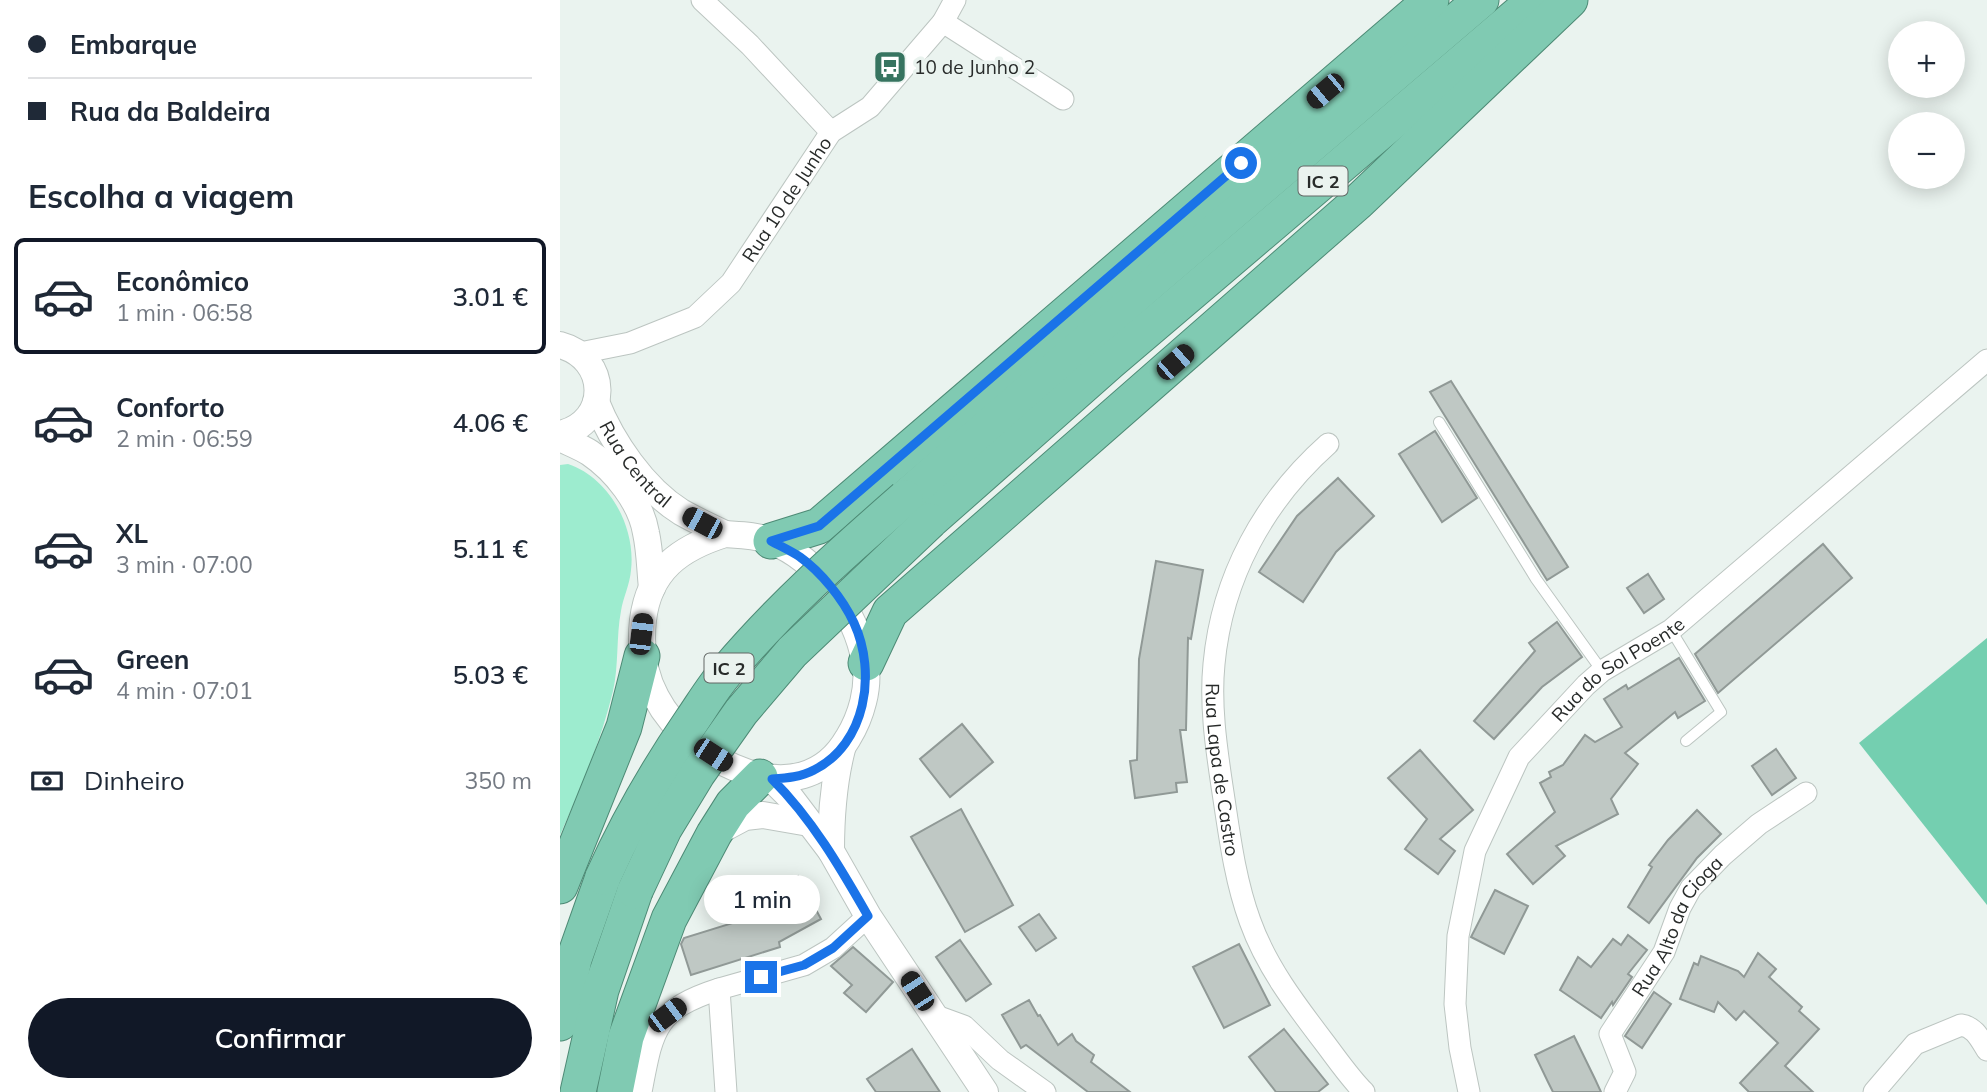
<!DOCTYPE html>
<html lang="pt">
<meta charset="utf-8">
<style>
:root{--surface:#fff;--page:#f2f2f3;--text:#1f2937;--muted:#747a83;--line:#e0e1e3;--accent:#111827}
body{margin:0;font-family:Mulish,sans-serif;background:var(--page);color:var(--text);height:100vh;display:flex;flex-direction:column;font-size:26px;white-space:nowrap}
*{box-sizing:border-box;margin:0}
p{font-size:23px;color:var(--muted)}
.icon{flex:none;width:38px;height:38px;fill:none;stroke:currentColor;stroke-width:2;stroke-linecap:round;stroke-linejoin:round}
.map{position:relative;flex:1;overflow:hidden}
.details{display:flex;flex-direction:column;background:var(--surface);width:560px}
.details>*{flex:none}
.guide{display:grid;align-content:center;height:154px;padding:0 28px;background:var(--surface)}
.buttons{position:absolute;left:1328px;top:21px;display:grid;gap:14px}
.buttons a{display:grid;place-items:center;width:77px;height:77px;border-radius:50%;background:var(--surface);box-shadow:0 4px 18px #0003;font-size:35px}
.end{position:absolute;width:32px;height:32px;margin:-16px;border:9px solid #1a73e8;background:#fff;box-shadow:0 0 0 4px #fff}
.from{border-radius:50%}
.bubble{position:absolute;height:49px;border-radius:24px;background:var(--surface);box-shadow:0 4px 18px #0003;font-size:23px;font-weight:600;line-height:49px;text-align:center}
.car{position:absolute;width:21px;height:42px;margin:-21px -10px;border-radius:9px;box-shadow:0 0 5px 2px #0007;background:linear-gradient(#222 24%,#8ab4d8 0 40%,#222 0 76%,#8ab4d8 0 86%,#222 0)}
.guide b{display:flex;align-items:center;gap:24px;height:66px;font-size:26px}
.guide b+b{border-top:2px solid var(--line)}
.guide i{width:18px;height:18px;background:var(--text)}
ul{padding:0;list-style:none}
li{display:flex;align-items:center;gap:21px;height:116px;margin:0 14px 10px;padding:0 14px;border:4px solid transparent;border-radius:10px}
li div{flex:1}
li b{display:block;font-size:26px}
li em{font-style:normal;font-weight:600}
li.active{border-color:var(--accent)}
li>.icon{width:63px;height:63px;stroke-width:1.5}
h2{padding:0 28px;font-size:32px;line-height:84px}
.pay{display:flex;align-items:center;gap:18px;height:77px;padding:0 28px;font-size:26px}
.pay p{margin-inline-start:auto}
.button{display:flex;gap:14px;margin-top:auto;padding:14px 28px}
.button a{flex:1;height:80px;border-radius:42px;background:var(--accent);color:#fff;font-size:28px;font-weight:600;line-height:80px;text-align:center}
main{display:flex;flex:1;min-height:0}
.map>svg:first-child{display:block}
.green{fill:#9deccf}
.forest{fill:#74cfb0}
.building{fill:#bfc8c4;stroke:#909996;stroke-width:2}
.lines{fill:none;stroke-linecap:round;stroke-linejoin:round}
.service-casing{stroke:#bcc5c1;stroke-width:12}
.minor-casing{stroke:#bcc5c1;stroke-width:23}
.tertiary-casing{stroke:#bcc5c1;stroke-width:28}
.trunk-casing{stroke:#4d8a75;stroke-width:37}
.service{stroke:#fff;stroke-width:10}
.minor{stroke:#fff;stroke-width:21}
.tertiary{stroke:#fff;stroke-width:26}
.trunk{stroke:#80cab2;stroke-width:35}
.trunk-bridge-casing{stroke:#4d8a75;stroke-width:37;stroke-linecap:butt}
.trunk-bridge{stroke:#80cab2;stroke-width:35}
.route{stroke:#1a73e8;stroke-width:9}
.labels{text-anchor:middle;dominant-baseline:central;stroke-width:7;stroke-linejoin:round;paint-order:stroke}
.shield{fill:#eaf3ef;stroke:#626765;stroke-width:2}
.shield-label{font-size:18px;font-weight:bold;fill:#282b2a}
.poi-label{font-size:19px;fill:#282b2a;stroke:#eaf3ef;text-anchor:start}
.street-label{font-size:19px;fill:#282b2a;stroke:#eaf3ef}
</style>
<main>
<section class="details">
<div class="guide">
<b><i class="from"></i>Embarque</b>
<b><i></i>Rua da Baldeira</b>
</div>
<h2>Escolha a viagem</h2>
<ul>
<li class="active"><svg class="icon" aria-label="car" viewBox="0 0 24 24"><path d="M5 17H2v-5l4-1 3-4h7l3 4 3 1v5h-3M9 17h6M6 11h13"/><circle cx="7" cy="17" r="2"/><circle cx="17" cy="17" r="2"/></svg><div><b>Econômico</b><p>1 min · 06:58</p></div><em>3.01 €</em></li>
<li><svg class="icon" aria-label="car" viewBox="0 0 24 24"><path d="M5 17H2v-5l4-1 3-4h7l3 4 3 1v5h-3M9 17h6M6 11h13"/><circle cx="7" cy="17" r="2"/><circle cx="17" cy="17" r="2"/></svg><div><b>Conforto</b><p>2 min · 06:59</p></div><em>4.06 €</em></li>
<li><svg class="icon" aria-label="car" viewBox="0 0 24 24"><path d="M5 17H2v-5l4-1 3-4h7l3 4 3 1v5h-3M9 17h6M6 11h13"/><circle cx="7" cy="17" r="2"/><circle cx="17" cy="17" r="2"/></svg><div><b>XL</b><p>3 min · 07:00</p></div><em>5.11 €</em></li>
<li><svg class="icon" aria-label="car" viewBox="0 0 24 24"><path d="M5 17H2v-5l4-1 3-4h7l3 4 3 1v5h-3M9 17h6M6 11h13"/><circle cx="7" cy="17" r="2"/><circle cx="17" cy="17" r="2"/></svg><div><b>Green</b><p>4 min · 07:01</p></div><em>5.03 €</em></li>
</ul>
<div class="pay"><svg class="icon" aria-label="cash" viewBox="0 0 24 24"><path d="M3 7h18v10H3z"/><circle cx="12" cy="12" r="2"/></svg>Dinheiro<p>350 m</p></div>
<div class="button"><a>Confirmar</a></div>
</section>
<div class="map">
<svg width="1427" height="1092" viewBox="0 0 1427 1092">
<rect width="100%" height="100%" fill="#eaf3ef"/>
<path class="green" d="M8,464c42,14 68,64 63,106 -1,14 -8,28 -10,41 -5,26 -2,54 -8,80 -12,50 -32,97 -53,144v-370z"/>
<polygon class="forest" points="1427,638 1427,905 1299,743"/>
<g class="building">
<polygon points="891,381 1008,567 987,580 870,392"/>
<polygon points="875,431 917,498 882,522 839,454"/>
<polygon points="778,478 814,516 776,552 743,602 699,572 737,516"/>
<polygon points="1263,544 1292,578 1158,693 1135,654"/>
<polygon points="596,561 643,570 631,639 628,638 626,730 620,730 627,782 616,783 617,792 575,798 570,761 577,760 579,659"/>
<polygon points="1088,574 1104,599 1084,613 1067,588"/>
<polygon points="997,622 1022,657 982,687 934,739 914,721 975,651 969,643"/>
<polygon points="1119,658 1145,701 1118,718 1115,712 1065,753 1078,764 1051,799 1058,814 996,846 1005,856 973,884 947,854 995,812 980,783 991,777 989,772 1003,765 1025,735 1035,742 1062,727 1044,699 1066,685 1068,689"/>
<polygon points="402,724 433,762 390,797 360,759"/>
<polygon points="1216,749 1236,778 1212,795 1192,766"/>
<polygon points="860,750 913,810 880,839 895,851 878,874 845,849 867,819 828,778"/>
<polygon points="401,809 453,905 405,932 351,837"/>
<polygon points="1137,810 1161,834 1137,858 1089,923 1068,907 1092,867 1089,865 1108,840"/>
<polygon points="238,876 261,919 219,942 220,947 131,975 121,944 124,938 221,908 212,890"/>
<polygon points="935,890 968,906 944,954 911,937"/>
<polygon points="479,914 496,938 476,951 459,927"/>
<polygon points="1068,935 1087,950 1068,974 1072,977 1053,1005 1052,1002 1041,1018 1000,990 1018,957 1031,967 1053,939 1061,945"/>
<polygon points="400,940 431,984 406,1001 376,957"/>
<polygon points="679,944 710,1005 664,1028 633,967"/>
<polygon points="293,947 333,982 306,1012 284,993 292,985 271,966"/>
<polygon points="1198,953 1216,969 1209,977 1242,1007 1239,1011 1259,1029 1225,1066 1253,1092 1189,1092 1180,1083 1218,1043 1184,1011 1176,1020 1158,1002 1154,1012 1120,999 1134,963 1138,965 1141,956 1178,971 1184,977"/>
<polygon points="1094,992 1111,1004 1082,1048 1065,1036"/>
<polygon points="469,1000 478,1016 480,1015 498,1045 512,1034 516,1041 534,1055 531,1062 570,1092 528,1092 466,1045 461,1048 442,1015"/>
<polygon points="724,1029 768,1084 758,1092 716,1092 689,1057"/>
<polygon points="1014,1036 1035,1079 1041,1092 993,1092 988,1082 975,1055"/>
<polygon points="352,1049 380,1092 316,1092 307,1079"/>
</g>
<g class="lines">
<defs>
<g id="service">
<polyline points="879,422 976,579 1042,671"/>
<polyline points="1111,630 1161,712 1126,741"/>
</g>
<g id="minor">
<polyline points="142,0 190,45 271,132"/>
<polyline points="383,22 503,99"/>
<path id="s1" d="M20,353l50,-10 65,-26 36,-34 100,-151 39,-25 73,-85 12,-22"/>
<path id="s2" d="M768,444c-64,57 -106,133 -114,220 -4,40 2,82 8,122 7,45 12,91 28,135 16,45 45,83 74,121 13,17 25,35 40,50"/>
<polyline points="371,1014 404,1026 440,1060 485,1092"/>
<path d="M81,1092c12,-62 13,-82 78,-103"/>
<polyline points="166,1092 159,989 244,965 273,948 308,916"/>
<path id="s3" d="M909,1092l-9,-44 -5,-44 3,-68 17,-85 44,-94 67,-72 16,-14 69,-41 316,-270"/>
<path id="s4" d="M1055,1092l10,-20 -15,-38 54,-82 16,-44 11,-20 32,-33 36,-31 47,-31"/>
<path d="M1314,1092l41,-48 46,-19c14,2 19,14 26,25"/>
</g>
<g id="tertiary">
<path d="M0,345c49,13 51,77 0,89"/>
<path id="s5" d="M36,402c16,40 47,86 85,110 14,8 29,15 44,22"/>
<path d="M0,438c10,5 21,9 30,15 25,17 51,49 56,80 4,18 4,37 6,55"/>
<path d="M165,534c15,1 31,1 46,7 48,19 85,71 94,121 5,25 -4,55 -17,76 -47,82 -159,23 -192,-41 -13,-24 -16,-50 -13,-77 6,-50 37,-72 82,-86z"/>
<polyline points="212,779 230,797 271,851 308,916 425,1092"/>
<polyline points="155,833 185,817 203,815 249,823"/>
<path d="M271,851c0,-35 2,-67 11,-102"/>
</g>
<g id="trunk">
<polyline points="345,498 587,285 921,0"/>
<polyline points="370,521 550,362 975,0"/>
<polyline points="211,541 259,526 871,0"/>
<polyline points="306,663 330,612 798,202 1010,0"/>
<polyline points="0,886 64,727 82,656"/>
<polyline points="0,1023 14,959 43,877"/>
<polyline points="18,1092 41,990 75,891"/>
<polyline points="55,1092 66,1037 109,919 154,834 173,804 200,777"/>
</g>
</defs>
<use href="#service" class="service-casing"/>
<use href="#minor" class="minor-casing"/>
<use href="#tertiary" class="tertiary-casing"/>
<use href="#trunk" class="trunk-casing"/>
<use href="#service" class="service"/>
<use href="#minor" class="minor"/>
<use href="#tertiary" class="tertiary"/>
<use href="#trunk" class="trunk"/>
<defs>
<g id="trunk-bridge">
<path d="M43,877c25,-56 54,-106 89,-157 11,-16 21,-33 34,-48 54,-64 116,-119 179,-174"/>
<polyline points="75,891 104,829 138,773 181,712 232,652 370,521"/>
</g>
</defs>
<use href="#trunk-bridge" class="trunk-bridge-casing"/>
<use href="#trunk-bridge" class="trunk-bridge"/>
</g>
<g class="lines">
<path class="route" d="M201,977l43,-12 29,-17 35,-32c-28,-49 -56,-97 -96,-137 15,-1 29,-2 42,-9 52,-26 63,-97 40,-147 -11,-24 -33,-51 -54,-66 -9,-6 -20,-11 -29,-16l48,-15 422,-363"/>
</g>
<defs>
<symbol id="bus-square" viewBox="-11 -11 22 22"><rect x="-9" y="-9" width="18" height="18" rx="4" fill="#377460" stroke="#eaf3ef"/><path d="M-5-6H5V4H4V6H2V4H-2V6H-4V4H-5ZM-3.5-4V0h7V-4ZM-3.5 1.2v1.5H-2V1.2ZM2 1.2v1.5H3.5V1.2Z" fill="#fff"/></symbol>
</defs>
<g fill-rule="evenodd">
<use href="#bus-square" x="311" y="48" width="38" height="38"/>
</g>
<g class="labels">
<g class="shield">
<rect x="738.5" y="166.5" width="49" height="29" rx="5"/>
<rect x="144.5" y="653.5" width="49" height="29" rx="5"/>
</g>
<g class="shield-label">
<text x="763" y="181">IC 2</text>
<text x="169" y="668">IC 2</text>
</g>
<g class="poi-label">
<text x="354" y="67">10 de Junho 2</text>
</g>
<g class="street-label">
<text stroke="none"><textPath href="#s1" startOffset="271">Rua 10 de Junho</textPath></text>
<text stroke="none"><textPath href="#s5" startOffset="74">Rua Central</textPath></text>
<text stroke="none"><textPath href="#s3" startOffset="481">Rua do Sol Poente</textPath></text>
<text stroke="none"><textPath href="#s2" startOffset="360">Rua Lapa de Castro</textPath></text>
<text stroke="none"><textPath href="#s4" startOffset="191">Rua Alto da Cioga</textPath></text>
</g>
</g>
</svg>
<div class="buttons">
<a>+</a>
<a>−</a>
</div>
<i class="end from" style="left:681px;top:163px"></i>
<i class="end" style="left:201px;top:977px"></i>
<div class="bubble" style="left:144px;top:875px;width:116px">1 min</div>
<i class="car" style="left:765px;top:91px;rotate:230deg"></i>
<i class="car" style="left:615px;top:362px;rotate:49deg"></i>
<i class="car" style="left:142px;top:523px;rotate:298deg"></i>
<i class="car" style="left:81px;top:634px;rotate:7deg"></i>
<i class="car" style="left:153px;top:755px;rotate:123deg"></i>
<i class="car" style="left:357px;top:991px;rotate:327deg"></i>
<i class="car" style="left:107px;top:1015px;rotate:53deg"></i>
</div>
</main>
